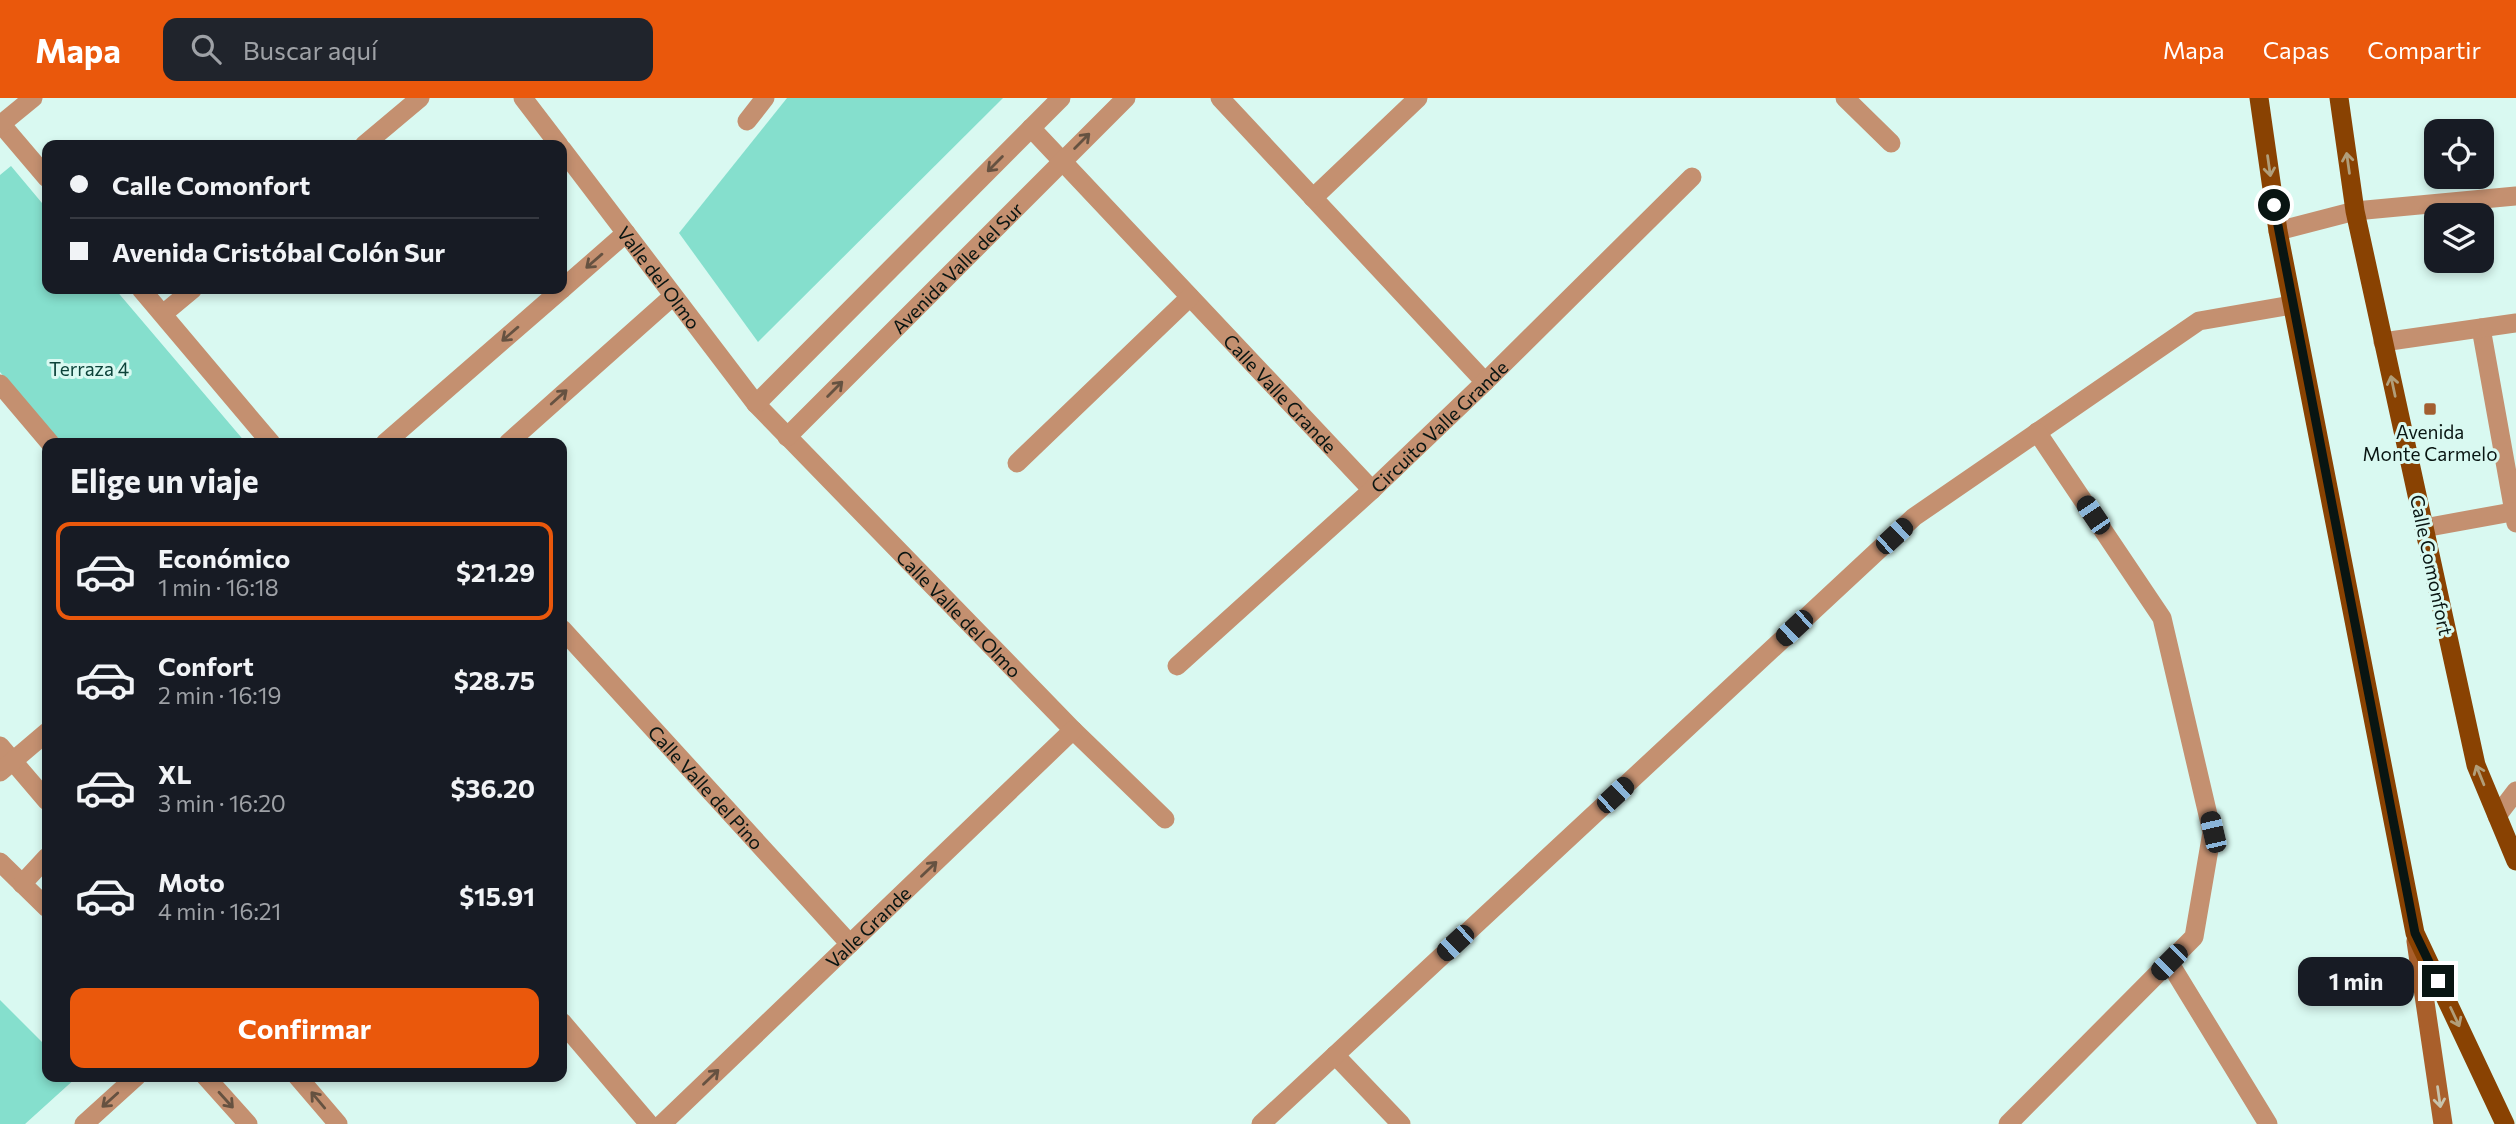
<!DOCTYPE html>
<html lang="es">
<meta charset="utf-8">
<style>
:root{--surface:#171b24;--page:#20242c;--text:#f1f3f6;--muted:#9ea1a6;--line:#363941;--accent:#ea580c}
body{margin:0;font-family:Commissioner,sans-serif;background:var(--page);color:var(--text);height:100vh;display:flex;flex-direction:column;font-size:26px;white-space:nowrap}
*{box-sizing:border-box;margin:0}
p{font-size:23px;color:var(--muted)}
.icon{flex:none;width:38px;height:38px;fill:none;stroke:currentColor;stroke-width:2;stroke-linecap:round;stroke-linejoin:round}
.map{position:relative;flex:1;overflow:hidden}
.panel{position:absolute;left:42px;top:340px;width:525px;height:644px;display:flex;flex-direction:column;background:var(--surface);border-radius:14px;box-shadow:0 4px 10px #0003}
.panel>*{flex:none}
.banner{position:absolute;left:42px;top:42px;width:525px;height:154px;border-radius:14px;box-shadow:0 4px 10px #0003;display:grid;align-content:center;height:154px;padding:0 28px;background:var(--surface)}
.controls{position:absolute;left:2424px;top:21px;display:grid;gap:14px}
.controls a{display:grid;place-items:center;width:70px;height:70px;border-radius:14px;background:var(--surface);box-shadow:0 4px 10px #0003;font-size:35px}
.end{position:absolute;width:32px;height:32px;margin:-16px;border:9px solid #091512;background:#fff;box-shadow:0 0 0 4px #fff}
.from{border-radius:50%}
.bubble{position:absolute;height:49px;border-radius:14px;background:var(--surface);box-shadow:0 4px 10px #0003;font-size:23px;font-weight:700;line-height:49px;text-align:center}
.car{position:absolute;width:21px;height:42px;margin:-21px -10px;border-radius:9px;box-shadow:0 0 5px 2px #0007;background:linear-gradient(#222 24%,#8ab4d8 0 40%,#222 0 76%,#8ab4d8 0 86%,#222 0)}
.banner b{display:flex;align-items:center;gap:24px;height:66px;font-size:26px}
.banner b+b{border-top:2px solid var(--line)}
.banner i{width:18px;height:18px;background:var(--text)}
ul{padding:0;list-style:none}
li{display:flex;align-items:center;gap:21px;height:98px;margin:0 14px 10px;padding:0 14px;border:4px solid transparent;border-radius:14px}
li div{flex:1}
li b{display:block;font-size:26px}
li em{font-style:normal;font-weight:700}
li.current{border-color:var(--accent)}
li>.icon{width:63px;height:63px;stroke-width:1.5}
h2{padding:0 28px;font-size:32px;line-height:84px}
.cta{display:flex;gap:14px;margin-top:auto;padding:14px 28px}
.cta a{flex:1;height:80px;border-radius:14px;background:var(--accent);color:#fff;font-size:28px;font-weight:700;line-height:80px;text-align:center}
header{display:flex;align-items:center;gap:42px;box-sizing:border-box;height:98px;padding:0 35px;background:var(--accent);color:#fff}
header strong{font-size:33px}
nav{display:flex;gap:38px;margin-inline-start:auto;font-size:24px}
.search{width:490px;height:63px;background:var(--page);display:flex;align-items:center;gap:18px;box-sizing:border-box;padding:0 24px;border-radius:14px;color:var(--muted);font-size:26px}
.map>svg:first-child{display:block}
.green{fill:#85dfcd}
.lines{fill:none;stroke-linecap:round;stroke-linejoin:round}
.service{stroke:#c49070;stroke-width:19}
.minor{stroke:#c49070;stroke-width:19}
.secondary{stroke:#a95f2b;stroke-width:19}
.primary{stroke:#894202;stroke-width:19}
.oneway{stroke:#665241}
.oneway2{stroke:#b19e7a}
.oneway3{stroke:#c8c3ac}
.route{stroke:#091512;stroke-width:9}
.poi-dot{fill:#a35e30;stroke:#d9f9f1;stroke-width:2.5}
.labels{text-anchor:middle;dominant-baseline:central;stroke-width:6;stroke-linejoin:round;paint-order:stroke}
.street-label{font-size:19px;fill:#091512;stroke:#d9f9f1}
.park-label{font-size:19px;fill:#0c433a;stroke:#d9f9f1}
.poi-label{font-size:19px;fill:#091512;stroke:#d9f9f1}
</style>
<header>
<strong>Mapa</strong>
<div class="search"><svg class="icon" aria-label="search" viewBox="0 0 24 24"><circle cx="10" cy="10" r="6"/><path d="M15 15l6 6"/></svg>Buscar aquí</div>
<nav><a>Mapa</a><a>Capas</a><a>Compartir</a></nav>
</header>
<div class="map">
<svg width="2516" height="1026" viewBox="0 0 2516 1026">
<rect width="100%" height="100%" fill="#d9f9f1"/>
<g class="green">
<polygon points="787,0 1003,0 758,244 679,135"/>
<polygon points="11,68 47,111 47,191 115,191 246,345 59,345 0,274 0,77"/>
<polygon points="0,902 47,949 47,978 77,979 25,1026 0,1026"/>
</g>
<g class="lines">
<g class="service">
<polyline points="2481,230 2516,425"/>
<polyline points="2383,244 2516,225"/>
<polyline points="2424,430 2512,414"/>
<polyline points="2497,718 2516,693"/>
<polyline points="2169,864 2268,1026"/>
<polyline points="1335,957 1401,1026"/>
<polyline points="1261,1026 1914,419 2199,223 2292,207"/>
<polyline points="2008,1026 2194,839 2212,734 2162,520 2037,334"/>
</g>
<g class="minor">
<polyline points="523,0 559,47"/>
<polyline points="1220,0 1485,284"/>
<polyline points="1845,0 1891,45"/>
<polyline points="747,23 765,0"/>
<polyline points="1,26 47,80"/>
<polyline points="0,27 33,0"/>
<path id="s1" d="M1031,30l341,362"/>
<polyline points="364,47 420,0"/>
<path id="s2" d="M562,51l194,255 317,326 92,89"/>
<polyline points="1313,100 1418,0"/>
<polyline points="2278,133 2355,113 2516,98"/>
<polyline points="141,191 271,345"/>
<polyline points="562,191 626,135"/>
<polyline points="163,216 193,191"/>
<polyline points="0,286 50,345"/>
<polyline points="756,306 1061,0"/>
<path id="s3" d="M787,339l339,-339"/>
<polyline points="385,345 562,191"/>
<polyline points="508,345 672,199"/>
<polyline points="1017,365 1190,199"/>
<path id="s4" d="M562,531l288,315"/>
<path id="s5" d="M1177,568l195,-176 113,-108 207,-205"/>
<polyline points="0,648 47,703"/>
<polyline points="0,674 47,634"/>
<polyline points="0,764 47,810"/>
<polyline points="22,786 47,759"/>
<polyline points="562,924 649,1026"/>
<polyline points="205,978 248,1026"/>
<polyline points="297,978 338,1026"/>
<polyline points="84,1026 137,978"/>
<path id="s6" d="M662,1026l411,-394"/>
</g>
<polyline class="secondary" points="2416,843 2443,1026"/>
<g class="primary">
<polyline points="2259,0 2278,133 2415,835 2505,1026"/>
<polyline points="2339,0 2355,113 2476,667 2516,763"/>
</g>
</g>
<defs><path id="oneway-shaft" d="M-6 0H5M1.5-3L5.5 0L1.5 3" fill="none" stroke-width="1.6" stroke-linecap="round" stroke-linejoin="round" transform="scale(1.75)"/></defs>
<g class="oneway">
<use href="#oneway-shaft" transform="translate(1082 43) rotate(-45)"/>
<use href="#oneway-shaft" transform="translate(995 66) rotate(135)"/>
<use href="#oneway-shaft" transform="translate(594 163) rotate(139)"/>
<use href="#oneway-shaft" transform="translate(510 236) rotate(139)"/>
<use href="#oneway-shaft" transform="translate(835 291) rotate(-45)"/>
<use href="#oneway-shaft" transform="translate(559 299) rotate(-42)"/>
<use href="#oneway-shaft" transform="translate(929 771) rotate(-44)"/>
<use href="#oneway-shaft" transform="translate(711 979) rotate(-44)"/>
<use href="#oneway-shaft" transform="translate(110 1002) rotate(138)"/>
<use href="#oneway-shaft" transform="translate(226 1002) rotate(48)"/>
<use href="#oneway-shaft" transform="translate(318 1002) rotate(-130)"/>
</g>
<g class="oneway2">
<use href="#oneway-shaft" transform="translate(2348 65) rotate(-98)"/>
<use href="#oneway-shaft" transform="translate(2269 68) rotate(82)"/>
<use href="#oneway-shaft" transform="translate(2393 288) rotate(-102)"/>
<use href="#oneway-shaft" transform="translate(2480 677) rotate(-112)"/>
<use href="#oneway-shaft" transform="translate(2455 919) rotate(65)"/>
</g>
<use class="oneway3" href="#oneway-shaft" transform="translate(2439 999) rotate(82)"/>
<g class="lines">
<polyline class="route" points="2274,107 2415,835 2438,883"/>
</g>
<rect class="poi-dot" x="2423" y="304" width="14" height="14" rx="3.5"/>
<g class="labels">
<g class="street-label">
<text stroke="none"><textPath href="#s3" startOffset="240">Avenida Valle del Sur</textPath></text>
<text stroke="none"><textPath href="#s2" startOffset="161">Valle del Olmo</textPath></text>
<text stroke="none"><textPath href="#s1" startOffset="364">Calle Valle Grande</textPath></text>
<text stroke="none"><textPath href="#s5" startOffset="355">Circuito Valle Grande</textPath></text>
<text transform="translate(2432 467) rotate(78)">Calle Comonfort</text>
<text stroke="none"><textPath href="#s2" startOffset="612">Calle Valle del Olmo</textPath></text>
<text stroke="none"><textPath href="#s4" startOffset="214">Calle Valle del Pino</textPath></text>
<text stroke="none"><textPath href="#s6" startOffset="285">Valle Grande</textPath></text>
</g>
<g class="park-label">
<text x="89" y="270">Terraza 4</text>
</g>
<g class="poi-label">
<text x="2430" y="333">Avenida<tspan x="2430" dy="22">Monte Carmelo</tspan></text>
</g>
</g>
</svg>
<div class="controls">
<a><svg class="icon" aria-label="locate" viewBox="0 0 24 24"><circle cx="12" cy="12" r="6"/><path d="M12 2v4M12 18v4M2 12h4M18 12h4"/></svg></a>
<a><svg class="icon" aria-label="layers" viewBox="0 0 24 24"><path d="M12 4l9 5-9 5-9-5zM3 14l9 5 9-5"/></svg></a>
</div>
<i class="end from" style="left:2274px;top:107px"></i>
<i class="end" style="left:2438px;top:883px"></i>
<div class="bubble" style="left:2298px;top:859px;width:116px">1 min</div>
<i class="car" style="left:2093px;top:417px;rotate:326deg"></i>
<i class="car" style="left:1894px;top:438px;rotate:47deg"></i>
<i class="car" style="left:1794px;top:530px;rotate:227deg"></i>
<i class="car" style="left:1615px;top:697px;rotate:47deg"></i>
<i class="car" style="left:2213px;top:734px;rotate:347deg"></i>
<i class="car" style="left:1455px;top:845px;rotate:227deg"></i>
<i class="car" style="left:2169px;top:864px;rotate:225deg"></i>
<div class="banner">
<b><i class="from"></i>Calle Comonfort</b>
<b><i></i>Avenida Cristóbal Colón Sur</b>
</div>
<section class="panel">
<h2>Elige un viaje</h2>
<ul>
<li class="current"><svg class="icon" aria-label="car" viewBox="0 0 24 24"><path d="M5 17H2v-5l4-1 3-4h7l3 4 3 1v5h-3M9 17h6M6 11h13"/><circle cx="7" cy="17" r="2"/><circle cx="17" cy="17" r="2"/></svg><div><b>Económico</b><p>1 min · 16:18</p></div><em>$21.29</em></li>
<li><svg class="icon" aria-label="car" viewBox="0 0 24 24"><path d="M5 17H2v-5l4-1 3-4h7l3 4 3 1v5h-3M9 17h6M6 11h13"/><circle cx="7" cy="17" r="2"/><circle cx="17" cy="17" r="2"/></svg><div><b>Confort</b><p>2 min · 16:19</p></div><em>$28.75</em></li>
<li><svg class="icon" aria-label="car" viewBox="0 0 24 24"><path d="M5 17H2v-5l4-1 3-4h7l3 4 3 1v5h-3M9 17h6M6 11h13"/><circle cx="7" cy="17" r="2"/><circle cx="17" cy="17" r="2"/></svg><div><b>XL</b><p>3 min · 16:20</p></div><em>$36.20</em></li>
<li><svg class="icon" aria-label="car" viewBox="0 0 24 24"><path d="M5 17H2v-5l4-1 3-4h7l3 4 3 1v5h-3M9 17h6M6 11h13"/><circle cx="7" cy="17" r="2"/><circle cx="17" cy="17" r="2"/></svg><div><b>Moto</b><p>4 min · 16:21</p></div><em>$15.91</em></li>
</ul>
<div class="cta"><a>Confirmar</a></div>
</section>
</div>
